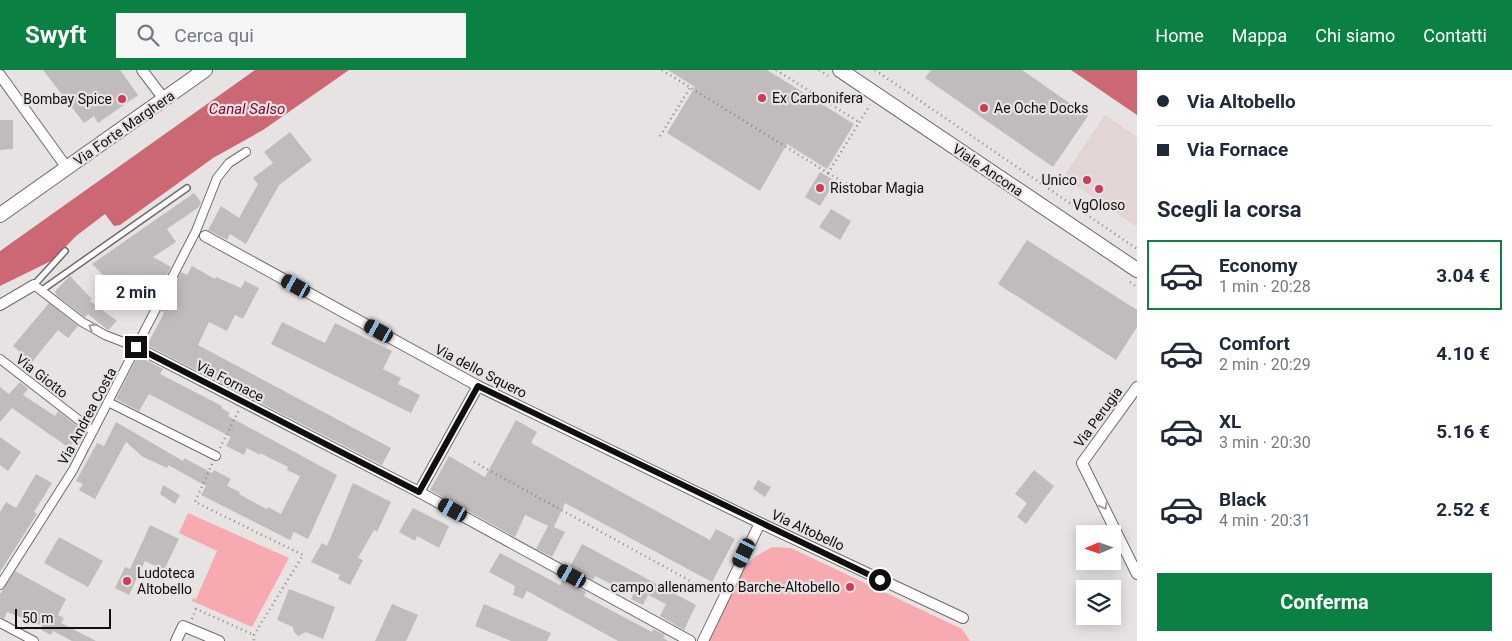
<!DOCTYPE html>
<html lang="it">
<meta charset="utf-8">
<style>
:root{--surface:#fff;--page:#f6f6f7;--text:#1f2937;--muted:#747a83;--line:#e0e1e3;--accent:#0b8043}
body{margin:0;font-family:Roboto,sans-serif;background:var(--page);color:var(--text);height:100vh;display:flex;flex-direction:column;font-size:19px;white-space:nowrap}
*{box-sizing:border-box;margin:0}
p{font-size:16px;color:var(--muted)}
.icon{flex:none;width:28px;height:28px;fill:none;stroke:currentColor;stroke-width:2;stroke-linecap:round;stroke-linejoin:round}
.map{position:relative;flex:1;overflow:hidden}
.panel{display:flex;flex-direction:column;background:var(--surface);width:375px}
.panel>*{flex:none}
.banner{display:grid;align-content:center;height:110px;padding:0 20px;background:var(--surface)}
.needle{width:32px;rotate:268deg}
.buttons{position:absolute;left:1076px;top:455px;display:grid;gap:10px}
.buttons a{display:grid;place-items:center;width:45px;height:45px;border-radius:0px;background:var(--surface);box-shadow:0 2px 12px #0003;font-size:25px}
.scale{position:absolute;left:15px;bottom:12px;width:96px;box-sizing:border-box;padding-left:5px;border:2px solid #100e0f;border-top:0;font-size:14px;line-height:18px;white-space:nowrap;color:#100e0f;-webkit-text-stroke:4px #e8e3e3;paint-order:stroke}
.end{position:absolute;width:22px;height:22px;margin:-11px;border:6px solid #100e0f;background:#fff;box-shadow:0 0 0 2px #fff}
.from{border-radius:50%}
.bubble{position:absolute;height:35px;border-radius:0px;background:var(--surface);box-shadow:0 2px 12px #0003;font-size:16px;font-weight:700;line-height:35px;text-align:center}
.car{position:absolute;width:15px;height:30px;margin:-15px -8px;border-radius:6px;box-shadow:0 0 4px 1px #0007;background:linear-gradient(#222 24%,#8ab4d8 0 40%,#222 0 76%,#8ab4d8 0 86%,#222 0)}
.banner b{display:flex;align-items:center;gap:18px;height:48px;font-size:19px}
.banner b+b{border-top:1px solid var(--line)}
.banner i{width:12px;height:12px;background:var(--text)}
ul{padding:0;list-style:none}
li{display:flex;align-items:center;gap:15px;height:70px;margin:0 10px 8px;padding:0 10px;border:2px solid transparent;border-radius:0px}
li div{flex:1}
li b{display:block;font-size:19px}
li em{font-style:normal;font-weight:700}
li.active{border-color:var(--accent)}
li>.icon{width:45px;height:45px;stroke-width:1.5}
h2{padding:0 20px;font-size:22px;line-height:60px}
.primary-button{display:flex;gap:10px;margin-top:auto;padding:10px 20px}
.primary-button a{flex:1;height:58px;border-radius:0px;background:var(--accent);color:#fff;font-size:20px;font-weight:700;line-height:58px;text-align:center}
header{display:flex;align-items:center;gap:30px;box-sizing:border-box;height:70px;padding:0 25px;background:var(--accent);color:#fff}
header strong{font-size:24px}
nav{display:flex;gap:28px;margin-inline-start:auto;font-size:18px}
.search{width:350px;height:45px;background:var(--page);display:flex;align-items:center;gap:12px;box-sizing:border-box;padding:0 18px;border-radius:0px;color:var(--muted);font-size:19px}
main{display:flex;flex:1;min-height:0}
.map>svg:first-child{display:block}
.built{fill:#e3d5d6}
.green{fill:#f8aab1}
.water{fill:#cc6774}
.building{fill:#c1bcbc}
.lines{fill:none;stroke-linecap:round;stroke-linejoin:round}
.service-casing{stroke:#6f6a6b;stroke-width:8}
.pedestrian-casing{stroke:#6f6a6b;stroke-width:10}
.minor-casing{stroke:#6f6a6b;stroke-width:12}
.tertiary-casing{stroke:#6f6a6b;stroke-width:16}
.path{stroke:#8a8787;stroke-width:2.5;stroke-dasharray:1 4;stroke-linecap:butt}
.service{stroke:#fff;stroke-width:5}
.pedestrian{stroke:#fff;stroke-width:8}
.minor{stroke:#fff;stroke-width:10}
.tertiary{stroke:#fff;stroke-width:14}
.oneway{stroke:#9f9f9f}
.route{stroke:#100e0f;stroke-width:6}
.poi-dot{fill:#cd3d5a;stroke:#e8e3e3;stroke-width:2}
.labels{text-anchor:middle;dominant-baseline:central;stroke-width:4.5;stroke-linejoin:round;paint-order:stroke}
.poi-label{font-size:14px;fill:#100e0f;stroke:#e8e3e3;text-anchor:start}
.street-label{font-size:14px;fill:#100e0f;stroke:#e8e3e3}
.water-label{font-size:15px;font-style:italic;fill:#89062f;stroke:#e8e3e3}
</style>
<header>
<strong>Swyft</strong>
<div class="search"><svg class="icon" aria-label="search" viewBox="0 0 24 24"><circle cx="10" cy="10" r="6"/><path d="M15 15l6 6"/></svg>Cerca qui</div>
<nav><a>Home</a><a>Mappa</a><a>Chi siamo</a><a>Contatti</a></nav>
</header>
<main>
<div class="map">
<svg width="1137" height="571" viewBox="0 0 1137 571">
<rect width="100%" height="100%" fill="#e8e3e3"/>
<polygon class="built" points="1105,45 1137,67 1137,157 1063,107"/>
<g class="green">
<polygon points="188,443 289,488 252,557 192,531 193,528 196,529 217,481 179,463"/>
<polygon points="772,477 791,478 962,559 970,571 707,571 741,500 756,486"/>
</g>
<g class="water">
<polygon points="255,0 349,0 263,60 213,88 120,155 114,156 105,144 76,166 53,190 0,216 0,181"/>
<polygon points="1071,0 1137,0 1137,45"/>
</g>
<g class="building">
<polygon points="43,0 120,0 138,25 98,53 94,46 84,53"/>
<polygon points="668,0 767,0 854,54 827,99 787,74 760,121 667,63 695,17"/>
<polygon points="931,0 1022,0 1088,46 1053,97 925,8"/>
<polygon points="0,50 13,50 13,79 0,80"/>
<polygon points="290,62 312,90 279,115 246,174 230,164 227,170 208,160 221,136 239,148 258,114 253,108 273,93 264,82"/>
<polygon points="820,102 835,111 820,136 805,127"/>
<polygon points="194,123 201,132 199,137 167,159 176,172 153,187 171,197 151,236 134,228 128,230 92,194"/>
<polygon points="831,139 851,151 840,170 819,157"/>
<polygon points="1027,170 1137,240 1137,257 1116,290 998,214"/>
<polygon points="192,196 215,209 216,207 241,218 245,211 259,218 243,249 235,245 227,261 209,252 198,275 391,378 382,395 147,275 164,243 161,241 181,202 187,205"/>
<polygon points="70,206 92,229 90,231 117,251 108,260 88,244 85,247 56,225 55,221"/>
<polygon points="49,233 78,256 68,268 58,260 32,292 13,276"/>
<polygon points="282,252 325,273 335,253 392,281 383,299 401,308 398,314 420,325 411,343 271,274"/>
<polygon points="140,287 163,299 160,304 222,336 221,338 230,343 228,346 337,405 308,469 294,462 290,470 201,425 206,416 168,395 167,398 143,387 126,372 95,429 79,420 83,414 76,411 97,373 104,376 116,352 183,391 184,388 212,403 214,400 231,409 227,416 240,422 239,424 266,439 268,437 281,444 300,406 287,400 288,397 260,383 260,385 247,378 244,385 226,376 231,367 149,324 139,341 116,329 136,290"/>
<polygon points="20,312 28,319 23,325 55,346 58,341 81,359 69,378 12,338 0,352 0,317 9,324"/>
<polygon points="516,350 537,362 531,373 710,470 716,459 735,469 712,512 565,433 554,457 565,462 552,487 536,479 548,456 525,445 515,467 430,420 449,386 485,407"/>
<polygon points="0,367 21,382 8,401 0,395"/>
<polygon points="1034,400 1054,416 1026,454 1017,447 1027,433 1015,424"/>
<polygon points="36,404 52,413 34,442 37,444 0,502 0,442 6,432 16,438"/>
<polygon points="758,410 771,417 765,427 753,419"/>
<polygon points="353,413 391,432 377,462 374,460 358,488 363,490 350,515 338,509 340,505 311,492 322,473 327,476"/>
<polygon points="163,415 180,425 175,434 160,424"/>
<polygon points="413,438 449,456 439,478 417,466 415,471 399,462"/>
<polygon points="150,455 179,469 164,500 145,491 129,525 115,518 125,497 130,499"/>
<polygon points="59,467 103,491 88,517 44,493"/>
<polygon points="582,474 696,535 684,560 660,546 666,534 648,525 643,535 631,529 633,525 595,506 593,510 570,497"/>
<polygon points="500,483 560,515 563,509 586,522 584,526 652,562 653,559 665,565 663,568 668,571 618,571 527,521 523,529 513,525 515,516 489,502"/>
<polygon points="15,501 66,529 58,545 64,548 61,553 96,571 72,571 53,561 51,565 41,560 43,556 7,542 4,549 0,547 0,524"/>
<polygon points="289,519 335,537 323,569 306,562 298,566 294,562 293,557 277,550"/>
<polygon points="392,534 418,545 406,571 375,571"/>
<polygon points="484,534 551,563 547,571 511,571 475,556"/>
</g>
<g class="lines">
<defs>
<g id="service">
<polyline points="34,215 65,181"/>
<polyline points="42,220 187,118"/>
</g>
<g id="pedestrian">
<polyline points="34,215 82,252 105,265 136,277"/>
<polyline points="0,289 93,361"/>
<polyline points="108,332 216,386"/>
<polyline points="0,515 73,400 196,161 217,108 229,93 246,82"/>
<polyline points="0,553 34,571"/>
</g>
<g id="minor">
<polyline points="142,0 164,29"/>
<polyline points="0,5 67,98"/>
<polyline points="205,166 478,316 760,453 963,548"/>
<polyline points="0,235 34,215"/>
<polyline points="136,277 419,422 690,571"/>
<polyline points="1137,317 1082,393 1137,504"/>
<polyline points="419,422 478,316"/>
<polyline points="176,571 183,556 219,571"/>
<polyline points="703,571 760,453"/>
</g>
<g id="tertiary">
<polyline points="840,0 1137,200"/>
<polyline points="0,145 205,0"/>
</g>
</defs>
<use href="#service" class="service-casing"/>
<use href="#pedestrian" class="pedestrian-casing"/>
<use href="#minor" class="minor-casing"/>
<use href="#tertiary" class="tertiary-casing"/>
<g class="path">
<polyline points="662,0 828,103 870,35"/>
<polyline points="776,0 859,52"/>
<polyline points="819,0 828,6"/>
<polyline points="875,0 1137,179"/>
<polyline points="660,66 690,18"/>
<polyline points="828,103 852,117"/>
<polyline points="1130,212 1137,217"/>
<polyline points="220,378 239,340"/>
<polyline points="474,392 714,524"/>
<polyline points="212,394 195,432 303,485 254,565 254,571"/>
<polyline points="192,549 196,539 254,565"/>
</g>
<use href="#service" class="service"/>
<use href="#pedestrian" class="pedestrian"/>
<use href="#minor" class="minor"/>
<use href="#tertiary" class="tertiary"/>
</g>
<defs><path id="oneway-chevron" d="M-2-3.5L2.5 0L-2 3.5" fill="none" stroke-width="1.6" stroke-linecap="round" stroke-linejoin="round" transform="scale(1.25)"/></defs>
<g class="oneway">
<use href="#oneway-chevron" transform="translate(92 257) rotate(-149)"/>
<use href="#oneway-chevron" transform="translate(1104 436) rotate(64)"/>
</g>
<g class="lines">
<polyline class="route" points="136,277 419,422 478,316 880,510"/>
</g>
<g class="poi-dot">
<circle cx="762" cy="28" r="5"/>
<circle cx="122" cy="29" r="5"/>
<circle cx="984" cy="38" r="5"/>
<circle cx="1087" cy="110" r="5"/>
<circle cx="820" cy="118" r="5"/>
<circle cx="1099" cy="119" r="5"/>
<circle cx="127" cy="511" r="5"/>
<circle cx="850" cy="517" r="5"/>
</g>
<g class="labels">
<g class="poi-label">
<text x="772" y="28">Ex Carbonifera</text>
<text x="112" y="29" text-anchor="end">Bombay Spice</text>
<text x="994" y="38">Ae Oche Docks</text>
<text x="1077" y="110" text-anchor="end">Unico</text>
<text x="830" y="118">Ristobar Magia</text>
<text x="1099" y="135" text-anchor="middle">VgOloso</text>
<text x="137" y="503">Ludoteca<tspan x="137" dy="16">Altobello</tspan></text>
<text x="840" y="517" text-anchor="end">campo allenamento Barche-Altobello</text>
</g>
<g class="street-label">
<text transform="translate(124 58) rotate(-35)">Via Forte Marghera</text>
<text transform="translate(988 100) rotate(34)">Viale Ancona</text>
<text transform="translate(481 301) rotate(27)">Via dello Squero</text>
<text transform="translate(42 306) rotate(38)">Via Giotto</text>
<text transform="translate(230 311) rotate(27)">Via Fornace</text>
<text transform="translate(87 346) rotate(-62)">Via Andrea Costa</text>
<text transform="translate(1098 347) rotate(-54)">Via Perugia</text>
<text transform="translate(808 460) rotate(25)">Via Altobello</text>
</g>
<g class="water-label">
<text x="247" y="39">Canal Salso</text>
</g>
</g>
</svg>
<div class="buttons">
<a><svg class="needle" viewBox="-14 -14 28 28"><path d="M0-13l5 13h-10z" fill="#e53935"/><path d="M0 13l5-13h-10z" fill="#747a83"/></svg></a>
<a><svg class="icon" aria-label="layers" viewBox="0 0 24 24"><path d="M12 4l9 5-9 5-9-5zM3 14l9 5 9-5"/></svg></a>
</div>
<div class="scale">50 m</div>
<i class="end from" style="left:880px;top:510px"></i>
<i class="end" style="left:136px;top:277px"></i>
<div class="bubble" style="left:95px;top:205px;width:82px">2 min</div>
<i class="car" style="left:296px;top:216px;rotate:299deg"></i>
<i class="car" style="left:379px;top:261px;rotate:299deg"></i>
<i class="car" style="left:453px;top:440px;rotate:299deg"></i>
<i class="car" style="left:744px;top:483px;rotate:206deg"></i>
<i class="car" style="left:572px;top:506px;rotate:299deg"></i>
</div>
<section class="panel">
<div class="banner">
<b><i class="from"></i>Via Altobello</b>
<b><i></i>Via Fornace</b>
</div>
<h2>Scegli la corsa</h2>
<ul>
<li class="active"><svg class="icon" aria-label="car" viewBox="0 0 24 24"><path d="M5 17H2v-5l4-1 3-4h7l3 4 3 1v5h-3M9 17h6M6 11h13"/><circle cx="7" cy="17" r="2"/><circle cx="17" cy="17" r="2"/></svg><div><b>Economy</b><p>1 min · 20:28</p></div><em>3.04 €</em></li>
<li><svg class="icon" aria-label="car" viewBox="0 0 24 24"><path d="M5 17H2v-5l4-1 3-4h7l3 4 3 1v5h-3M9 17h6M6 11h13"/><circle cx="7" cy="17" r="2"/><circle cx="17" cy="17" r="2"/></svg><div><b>Comfort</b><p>2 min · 20:29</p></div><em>4.10 €</em></li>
<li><svg class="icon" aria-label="car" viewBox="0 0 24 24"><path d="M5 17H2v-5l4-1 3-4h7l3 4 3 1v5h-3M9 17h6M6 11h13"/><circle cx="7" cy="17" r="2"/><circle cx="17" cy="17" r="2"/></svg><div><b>XL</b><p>3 min · 20:30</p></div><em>5.16 €</em></li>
<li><svg class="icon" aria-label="car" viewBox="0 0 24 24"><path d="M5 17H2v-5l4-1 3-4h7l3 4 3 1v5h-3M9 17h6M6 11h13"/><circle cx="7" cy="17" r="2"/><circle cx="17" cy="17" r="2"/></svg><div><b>Black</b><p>4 min · 20:31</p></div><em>2.52 €</em></li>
</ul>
<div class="primary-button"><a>Conferma</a></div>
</section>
</main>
